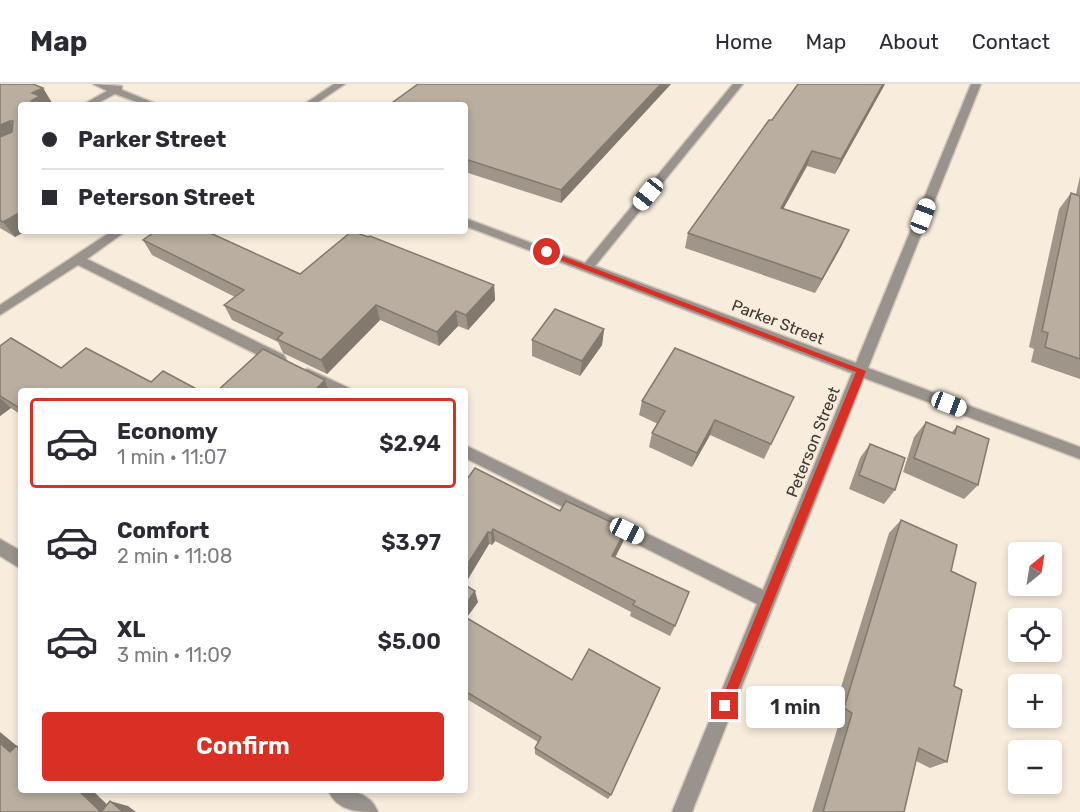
<!DOCTYPE html>
<meta charset="utf-8">
<style>
:root{--surface:#fff;--page:#f7f7f7;--text:#2b2b33;--muted:#7c7c81;--line:#e1e1e2;--accent:#d93025}
body{margin:0;font-family:Rubik,sans-serif;background:var(--page);color:var(--text);height:100vh;display:flex;flex-direction:column;font-size:22px;white-space:nowrap}
*{box-sizing:border-box;margin:0}
p{font-size:20px;color:var(--muted)}
.icon{flex:none;width:33px;height:33px;fill:none;stroke:currentColor;stroke-width:2;stroke-linecap:round;stroke-linejoin:round}
.map{position:relative;flex:1;overflow:hidden}
.side{position:absolute;left:18px;top:304px;width:450px;height:405px;display:flex;flex-direction:column;background:var(--surface);border-radius:6px;box-shadow:0 3px 9px #0003}
.side>*{flex:none}
.top-card{position:absolute;left:18px;top:18px;width:450px;height:132px;border-radius:6px;box-shadow:0 3px 9px #0003;display:grid;align-content:center;height:132px;padding:0 24px;background:var(--surface)}
.needle{width:39px;rotate:30deg}
.tools{position:absolute;left:1008px;top:458px;display:grid;gap:12px}
.tools a{display:grid;place-items:center;width:54px;height:54px;border-radius:6px;background:var(--surface);box-shadow:0 3px 9px #0003;font-size:30px}
.end{position:absolute;width:27px;height:27px;margin:-14px;border:8px solid #d93025;background:#fff;box-shadow:0 0 0 3px #fff}
.from{border-radius:50%}
.bubble{position:absolute;height:42px;border-radius:6px;background:var(--surface);box-shadow:0 3px 9px #0003;font-size:20px;font-weight:600;line-height:42px;text-align:center}
.car{position:absolute;width:18px;height:36px;margin:-18px -9px;border-radius:8px;box-shadow:0 0 4px 2px #0007;background:linear-gradient(#fff 24%,#345 0 40%,#fff 0 76%,#345 0 86%,#fff 0)}
.top-card b{display:flex;align-items:center;gap:21px;height:57px;font-size:22px}
.top-card b+b{border-top:2px solid var(--line)}
.top-card i{width:15px;height:15px;background:var(--text)}
ul{padding:10px 0 0;list-style:none}
li{display:flex;align-items:center;gap:18px;height:90px;margin:0 12px 9px;padding:0 12px;border:3px solid transparent;border-radius:6px}
li div{flex:1}
li b{display:block;font-size:22px}
li em{font-style:normal;font-weight:600}
li.current{border-color:var(--accent)}
li>.icon{width:54px;height:54px;stroke-width:1.5}
.action{display:flex;gap:12px;margin-top:auto;padding:12px 24px}
.action a{flex:1;height:69px;border-radius:6px;background:var(--accent);color:#fff;font-size:24px;font-weight:600;line-height:69px;text-align:center}
header{display:flex;align-items:center;gap:36px;box-sizing:border-box;height:84px;padding:0 30px;background:var(--surface);border-bottom:2px solid var(--line)}
header strong{font-size:28px}
nav{display:flex;gap:33px;margin-inline-start:auto;font-size:21px}
.map>svg:first-child{display:block}
.lines{fill:none;stroke-linecap:round;stroke-linejoin:round}
.minor-casing{stroke:#d3c8bb;stroke-width:3}
.minor{fill:#99938d;fill-rule:evenodd}
.wall{fill:#9f9689}
.shaded-wall{fill:#827a6f}
.building{fill:#b9ae9f;stroke:#827a6f;stroke-width:1.5}
.route{fill:#d93025}
.labels{text-anchor:middle;dominant-baseline:central;stroke-width:5;stroke-linejoin:round;paint-order:stroke}
.street-label{font-size:16px;fill:#3d3832;stroke:#f8ecdd}
</style>
<header>
<strong>Map</strong>
<nav><a>Home</a><a>Map</a><a>About</a><a>Contact</a></nav>
</header>
<div class="map">
<svg width="1080" height="728" viewBox="0 0 1080 728">
<rect width="100%" height="100%" fill="#f8ecdd"/>
<g class="lines">
<defs>
<g id="minor">
<polygon points="93,0 122,2 122,6 159,21 145,21 115,10 94,21 82,21 107,7"/>
<polygon points="334,0 345,0 314,21 303,21"/>
<polygon points="733,0 743,0 595,182 856,279 971,0 981,0 868,284 1080,363 1080,375 864,294 692,728 672,728 757,520 465,374 465,361 763,506 852,289 465,142 465,134 585,179"/>
<polygon points="112,147 126,147 87,175 284,271 286,275 284,279 274,279 78,181 0,231 0,221"/>
<polygon points="308,285 349,304 351,308 330,308 303,294 301,290 303,286"/>
<polygon points="0,455 21,467 21,485 0,472"/>
<path d="M328,706c20,0 41,0 50,22 -19,0 -41,0 -50,-22z"/>
</g>
</defs>
<use href="#minor" class="minor-casing"/>
<use href="#minor" class="minor"/>
</g>
<g class="wall">
<polygon points="0,0 43,4 52,19 21,21 21,147 26,147 15,153 0,144"/>
<polygon points="671,0 561,119 465,88 465,21"/>
<polygon points="885,0 835,90 807,82 783,125 842,161 815,209 685,164 688,149 772,36"/>
<polygon points="1080,92 1080,295 1031,278 1034,265 1029,263 1059,125 1071,109 1076,110"/>
<polygon points="143,156 300,190 494,201 495,216 468,246 458,242 439,262 380,236 327,290 283,269 278,258 232,236 224,221 235,213 152,171"/>
<polygon points="604,245 602,261 580,292 532,272 532,256"/>
<polygon points="0,262 61,284 151,298 202,308 21,308 21,331 11,324 0,332"/>
<polygon points="794,313 764,375 710,351 692,383 649,363 652,349 658,340 639,331 642,317"/>
<polygon points="926,338 951,349 957,342 978,401 964,415 903,388 914,353"/>
<polygon points="870,360 895,406 884,420 849,405 860,374"/>
<polygon points="465,398 560,427 626,445 623,458 615,474 675,542 670,552 630,532 631,528 495,457 492,461 489,460 465,500"/>
<polygon points="901,436 951,487 954,602 947,678 930,684 916,677 904,728 812,728 840,636 832,632 889,449"/>
<polygon points="465,501 478,518 466,534 611,711 608,715 535,670 535,664 538,658 465,614"/>
</g>
<g class="shaded-wall">
<polygon points="661,0 671,0 561,119 561,106"/>
<polygon points="883,0 885,0 835,90 841,75"/>
<polygon points="43,4 52,19 47,21 33,21 31,17 32,9"/>
<polygon points="10,37 20,52 0,62 0,41"/>
<polygon points="812,67 807,82 775,140 781,124"/>
<polygon points="21,128 21,147 26,147 15,153 3,138"/>
<polygon points="849,146 842,161 815,209 822,195"/>
<polygon points="494,201 495,216 468,246 466,231"/>
<polygon points="376,221 380,236 327,290 321,276"/>
<polygon points="456,227 458,242 439,262 437,248"/>
<polygon points="604,245 602,261 580,292 582,277"/>
<polygon points="325,296 329,308 313,308"/>
<polygon points="0,314 11,324 0,332"/>
<polygon points="715,336 710,351 692,383 697,369"/>
<polygon points="493,445 495,457 492,461 491,449"/>
<polygon points="626,445 623,458 609,484 612,472"/>
<polygon points="488,448 489,460 465,500 465,484"/>
<polygon points="475,507 478,518 465,536 465,522"/>
<polygon points="0,648 17,662 21,664 21,671 10,668 0,659"/>
<polygon points="78,706 92,706 115,728 101,728"/>
<polygon points="110,717 128,722 136,728 123,728"/>
</g>
<g class="building">
<polygon points="0,0 33,0 43,4 32,9 40,12 31,17 41,21 21,21 21,128 3,138 0,136 0,53 12,48 13,37 10,37 0,41"/>
<polygon points="418,0 661,0 561,106 465,75 465,21 389,21"/>
<polygon points="798,0 883,0 841,75 812,67 781,124 849,146 822,195 688,149 769,36 772,36"/>
<polygon points="1071,109 1080,112 1080,275 1045,263 1048,249 1042,247"/>
<polygon points="156,147 206,147 300,190 352,147 368,153 370,152 494,201 466,231 456,227 437,248 376,221 321,276 277,255 283,249 224,221 244,206 143,156"/>
<polygon points="555,225 604,245 582,277 532,256"/>
<polygon points="11,254 61,284 86,264 151,298 163,287 202,308 21,308 21,325 0,312 0,262"/>
<polygon points="675,264 794,313 771,360 715,336 697,369 652,349 665,327 642,317"/>
<polygon points="263,265 325,296 313,308 216,308"/>
<polygon points="926,338 955,350 957,342 989,355 978,401 914,374"/>
<polygon points="870,360 905,374 895,406 859,391"/>
<polygon points="475,384 560,427 566,417 626,445 612,472 689,508 675,542 633,521 635,517 493,445 491,449 488,448 465,484 465,398"/>
<polygon points="901,436 957,461 951,487 976,499 954,602 962,606 947,678 919,664 904,728 823,728 852,629 844,624"/>
<polygon points="465,501 475,507 465,522"/>
<polygon points="465,533 572,596 589,565 660,604 611,711 535,664 541,653 465,607"/>
<polygon points="0,659 10,668 16,662 21,666 21,706 78,706 101,728 0,728"/>
<polygon points="110,717 123,728 101,728"/>
</g>
<polygon class="route" points="544,167 549,167 866,287 731,622 729,627 725,629 721,627 719,622 856,288 544,170"/>
<g class="labels">
<g class="street-label">
<text transform="translate(778 238) rotate(21)">Parker Street</text>
<text transform="translate(813 358) rotate(-68)">Peterson Street</text>
</g>
</g>
</svg>
<div class="tools">
<a><svg class="needle" viewBox="-14 -14 28 28"><path d="M0-13l5 13h-10z" fill="#e53935"/><path d="M0 13l5-13h-10z" fill="#7c7c81"/></svg></a>
<a><svg class="icon" aria-label="locate" viewBox="0 0 24 24"><circle cx="12" cy="12" r="6"/><path d="M12 2v4M12 18v4M2 12h4M18 12h4"/></svg></a>
<a>+</a>
<a>−</a>
</div>
<i class="end from" style="left:547px;top:168px"></i>
<i class="end" style="left:725px;top:622px"></i>
<div class="bubble" style="left:746px;top:602px;width:99px">1 min</div>
<i class="car" style="left:648px;top:110px;rotate:219deg"></i>
<i class="car" style="left:923px;top:132px;rotate:21deg"></i>
<i class="car" style="left:949px;top:320px;rotate:111deg"></i>
<i class="car" style="left:627px;top:447px;rotate:116deg"></i>
<div class="top-card">
<b><i class="from"></i>Parker Street</b>
<b><i></i>Peterson Street</b>
</div>
<section class="side">
<ul>
<li class="current"><svg class="icon" aria-label="car" viewBox="0 0 24 24"><path d="M5 17H2v-5l4-1 3-4h7l3 4 3 1v5h-3M9 17h6M6 11h13"/><circle cx="7" cy="17" r="2"/><circle cx="17" cy="17" r="2"/></svg><div><b>Economy</b><p>1 min · 11:07</p></div><em>$2.94</em></li>
<li><svg class="icon" aria-label="car" viewBox="0 0 24 24"><path d="M5 17H2v-5l4-1 3-4h7l3 4 3 1v5h-3M9 17h6M6 11h13"/><circle cx="7" cy="17" r="2"/><circle cx="17" cy="17" r="2"/></svg><div><b>Comfort</b><p>2 min · 11:08</p></div><em>$3.97</em></li>
<li><svg class="icon" aria-label="car" viewBox="0 0 24 24"><path d="M5 17H2v-5l4-1 3-4h7l3 4 3 1v5h-3M9 17h6M6 11h13"/><circle cx="7" cy="17" r="2"/><circle cx="17" cy="17" r="2"/></svg><div><b>XL</b><p>3 min · 11:09</p></div><em>$5.00</em></li>
</ul>
<div class="action"><a>Confirm</a></div>
</section>
</div>
